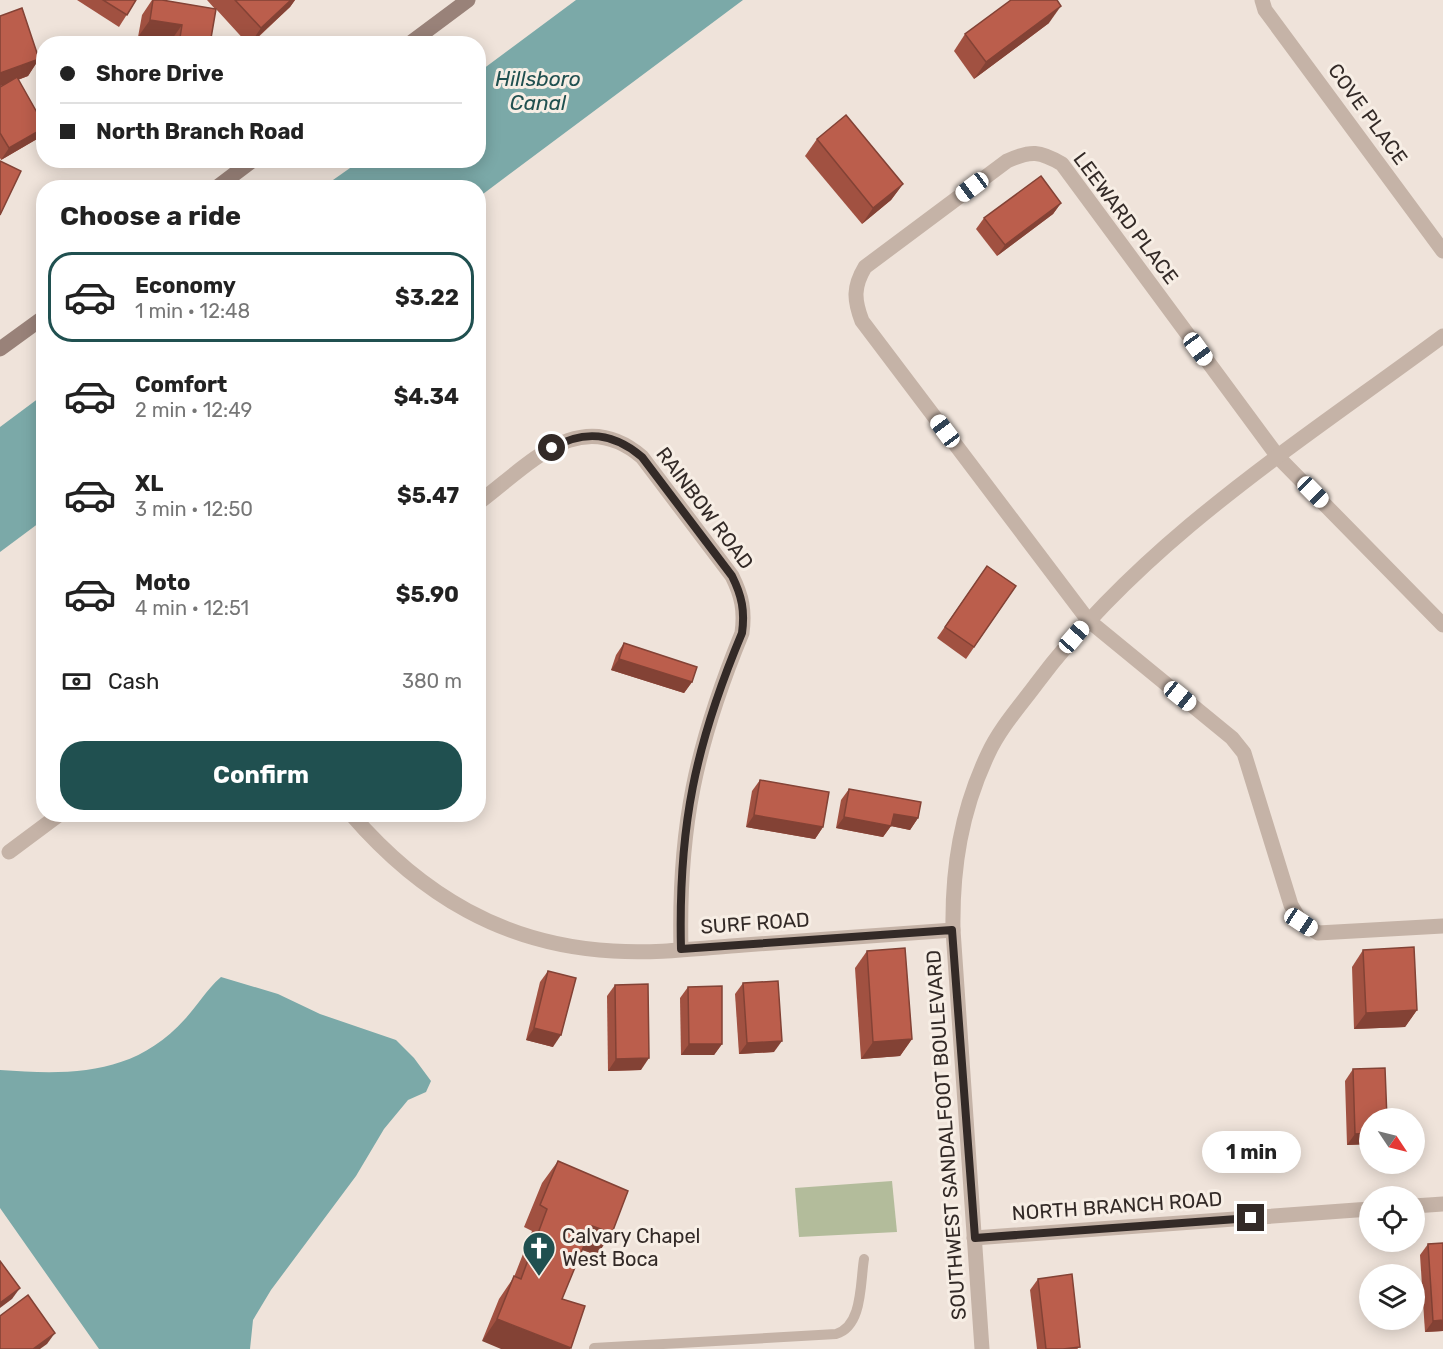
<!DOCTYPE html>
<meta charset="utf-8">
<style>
:root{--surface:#fff;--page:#f2f2f2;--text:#222;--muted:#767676;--line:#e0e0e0;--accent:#205050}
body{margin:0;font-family:Rubik,sans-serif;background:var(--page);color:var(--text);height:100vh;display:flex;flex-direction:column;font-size:22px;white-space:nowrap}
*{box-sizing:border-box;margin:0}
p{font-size:20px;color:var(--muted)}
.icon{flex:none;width:33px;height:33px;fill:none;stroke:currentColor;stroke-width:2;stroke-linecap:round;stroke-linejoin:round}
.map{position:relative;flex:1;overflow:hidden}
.side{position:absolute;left:36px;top:180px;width:450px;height:642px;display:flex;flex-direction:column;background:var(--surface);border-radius:24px;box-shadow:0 3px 15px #0003}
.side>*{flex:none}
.guide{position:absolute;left:36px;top:36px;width:450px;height:132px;border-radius:24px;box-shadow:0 3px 15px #0003;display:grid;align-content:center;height:132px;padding:0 24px;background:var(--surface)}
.needle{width:39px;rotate:125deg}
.controls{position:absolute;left:1359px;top:1108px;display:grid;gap:12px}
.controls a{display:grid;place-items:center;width:66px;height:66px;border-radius:50%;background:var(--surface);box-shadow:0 3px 15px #0003;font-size:30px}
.end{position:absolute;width:27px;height:27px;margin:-14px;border:8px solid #332a27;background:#fff;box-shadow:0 0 0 3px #fff}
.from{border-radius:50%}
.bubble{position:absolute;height:42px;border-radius:21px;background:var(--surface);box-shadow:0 3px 15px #0003;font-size:20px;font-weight:700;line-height:42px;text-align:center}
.car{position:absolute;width:18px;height:36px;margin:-18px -9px;border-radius:8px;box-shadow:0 0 4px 2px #0007;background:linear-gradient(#fff 24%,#345 0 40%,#fff 0 76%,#345 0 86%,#fff 0)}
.guide b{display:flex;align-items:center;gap:21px;height:57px;font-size:22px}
.guide b+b{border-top:2px solid var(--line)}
.guide i{width:15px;height:15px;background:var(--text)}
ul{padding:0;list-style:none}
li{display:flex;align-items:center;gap:18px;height:90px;margin:0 12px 9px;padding:0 12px;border:3px solid transparent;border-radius:24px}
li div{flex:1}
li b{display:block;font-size:22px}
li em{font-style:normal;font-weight:700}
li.current{border-color:var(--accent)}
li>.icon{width:54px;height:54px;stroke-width:1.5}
h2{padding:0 24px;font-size:27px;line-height:72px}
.pay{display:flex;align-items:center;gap:15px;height:66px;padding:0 24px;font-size:22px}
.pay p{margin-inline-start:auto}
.action{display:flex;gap:12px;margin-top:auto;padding:12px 24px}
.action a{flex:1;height:69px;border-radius:24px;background:var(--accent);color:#fff;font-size:24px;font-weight:700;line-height:69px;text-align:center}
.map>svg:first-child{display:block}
.green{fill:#b3bc9b}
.water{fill:#7ba9a8}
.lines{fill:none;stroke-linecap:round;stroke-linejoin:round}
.service{stroke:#c5b3a7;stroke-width:10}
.minor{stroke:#c5b3a7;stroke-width:15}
.secondary{stroke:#998279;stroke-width:15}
.wall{fill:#a15141}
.shaded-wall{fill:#834235}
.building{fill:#bb5e4c;stroke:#834235;stroke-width:1.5}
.route{stroke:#332a27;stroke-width:8}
.labels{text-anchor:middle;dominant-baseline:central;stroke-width:6;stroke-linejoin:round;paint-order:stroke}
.street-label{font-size:20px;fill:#332a27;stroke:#f7eee5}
.poi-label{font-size:20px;fill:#332a27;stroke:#f7eee5;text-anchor:start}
.water-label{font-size:21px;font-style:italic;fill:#205050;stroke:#f7eee5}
</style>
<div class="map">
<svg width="1443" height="1349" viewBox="0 0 1443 1349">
<rect width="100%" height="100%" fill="#efe3da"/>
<polygon class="green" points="892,1181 897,1232 799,1237 795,1188"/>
<g class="water">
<polygon points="576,0 743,0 479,197 478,188 323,187 360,161 478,160 479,72"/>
<polygon points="43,395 43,520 0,552 0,427"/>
<path d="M221,977l57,17 42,20 76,26 18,18 17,23 -5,11 -18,8 -24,29 -28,47 -85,114 -18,30 -3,29h-151l-99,-141v-138c70,5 134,6 185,-51 14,-15 20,-28 36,-42z"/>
</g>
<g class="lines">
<path class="service" d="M594,1348l242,-14c27,-8 24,-51 28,-75"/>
<g class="minor">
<polyline points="1262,0 1265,10 1443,251"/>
<path d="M478,503c51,-38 102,-99 164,-46l90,119c10,20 13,35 10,57 -46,112 -64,195 -61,316"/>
<path d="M1443,625l-164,-167 -217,-294c-22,-13 -31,-14 -55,-3l-142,106c-12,20 -11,33 -3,54l226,299 144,118 12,15 47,152 10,17 17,11 125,-7"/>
<path d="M351,814c70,81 153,131 262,137 43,3 88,-3 131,-6 70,-5 139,-10 209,-15"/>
<polyline points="9,852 60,814"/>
<polyline points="1414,1206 1443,1204"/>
<polyline points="974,1238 1370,1209"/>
<path d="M982,1349l-29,-419c-1,-62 8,-119 35,-176 12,-26 32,-48 49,-71 108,-144 263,-241 406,-347"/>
</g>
<g class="secondary">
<polyline points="409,44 468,0"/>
<polyline points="216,188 253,160"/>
<polyline points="0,349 44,317"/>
</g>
</g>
<g class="wall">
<polygon points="77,0 136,0 119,27"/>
<polygon points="152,0 162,0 215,9 207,0 295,0 290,7 251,44 248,44 216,9 210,44 170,44 170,42 138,37 142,15"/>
<polygon points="0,16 39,59 28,76 18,80 37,139 1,160 0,158 0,87 4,85 0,86"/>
<polygon points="1049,23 974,79 954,51 965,34"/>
<polygon points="817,139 903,184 891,200 862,224 805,156"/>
<polygon points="1061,203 1053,214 997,256 976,229 984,218"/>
<polygon points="987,566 1016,586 966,659 937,638"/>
<polygon points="624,643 692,682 684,693 611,670 616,655"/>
<polygon points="760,780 823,827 815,839 746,827 752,791"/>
<polygon points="849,789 918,818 910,830 891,826 883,837 836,828 841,800"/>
<polygon points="1363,950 1417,1010 1405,1027 1354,1029 1352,967"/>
<polygon points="867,951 912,1039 900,1056 861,1059 855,968"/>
<polygon points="548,971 553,1047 526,1040 540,982"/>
<polygon points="743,983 774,1052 739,1054 735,994"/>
<polygon points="615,985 641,1070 608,1071 607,996"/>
<polygon points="688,987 722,1044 714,1055 681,1055 680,998"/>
<polygon points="1353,1069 1370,1119 1370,1144 1347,1145 1345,1081"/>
<polygon points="558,1161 597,1255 582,1250 482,1341 499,1299 514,1277 532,1231 524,1227 542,1183"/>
<polygon points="1428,1244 1443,1331 1425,1332 1420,1255"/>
<polygon points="1038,1279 1078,1349 1037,1349 1030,1290"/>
</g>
<g class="shaded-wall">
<polygon points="291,0 295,0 290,7 250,44 261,28"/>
<polygon points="1061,6 1049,23 974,79 986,62"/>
<polygon points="150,20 182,25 170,42 138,37"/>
<polygon points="39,59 28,76 0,86 0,73"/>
<polygon points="44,128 37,139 1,160 9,148"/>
<polygon points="903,184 891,200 862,224 873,208"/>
<polygon points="1061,203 1053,214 997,256 1005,245"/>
<polygon points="619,659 692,682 684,693 611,670"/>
<polygon points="894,814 918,818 910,830 891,826 883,837 836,828 844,817"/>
<polygon points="754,815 823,827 815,839 746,827"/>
<polygon points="1417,1010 1405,1027 1354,1029 1366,1013"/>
<polygon points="534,1028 561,1035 553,1047 526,1040"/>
<polygon points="912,1039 900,1056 861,1059 873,1042"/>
<polygon points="782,1041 774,1052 739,1054 747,1043"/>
<polygon points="689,1044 722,1044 714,1055 681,1055"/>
<polygon points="649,1058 641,1070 608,1071 616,1059"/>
<polygon points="1370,1133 1370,1144 1347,1145 1355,1134"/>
<polygon points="592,1226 612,1233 597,1255 577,1248"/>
<polygon points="20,1288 12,1299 0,1308 0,1303"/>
<polygon points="497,1319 571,1348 570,1349 501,1349 482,1341"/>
<polygon points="1443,1320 1443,1331 1425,1332 1433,1321"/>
<polygon points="55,1333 47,1344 40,1349 33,1349"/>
</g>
<g class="building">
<polygon points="103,0 136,0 127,15"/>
<polygon points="153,0 162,0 216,9 210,44 179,44 182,25 150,20"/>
<polygon points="235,0 291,0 261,28"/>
<polygon points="1011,0 1057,0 1061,6 986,62 965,34"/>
<polygon points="22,8 39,59 0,73 0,16"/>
<polygon points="17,77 44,125 44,128 9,148 0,133 0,87"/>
<polygon points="846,115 903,184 873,208 817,139"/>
<polygon points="0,161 21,171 0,215"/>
<polygon points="1041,176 1061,203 1005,245 984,218"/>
<polygon points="987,566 1016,586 974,647 945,627"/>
<polygon points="624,643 697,667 692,682 619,659"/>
<polygon points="760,780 829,792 823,827 754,815"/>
<polygon points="849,789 921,802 918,818 894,814 891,826 844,817"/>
<polygon points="1414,947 1417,1010 1366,1013 1363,950"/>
<polygon points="905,948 912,1039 873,1042 867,951"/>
<polygon points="548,971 576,978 561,1035 534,1028"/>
<polygon points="778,981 782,1041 747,1043 743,983"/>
<polygon points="648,984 649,1058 616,1059 615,985"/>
<polygon points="722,986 722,1044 689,1044 688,987"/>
<polygon points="1385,1068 1387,1119 1370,1119 1370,1133 1355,1134 1353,1069"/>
<polygon points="558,1161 628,1191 612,1233 592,1226 562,1299 585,1306 571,1348 497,1319 514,1276 521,1279 547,1209 540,1205"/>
<polygon points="1443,1243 1443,1320 1433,1321 1428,1244"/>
<polygon points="0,1261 20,1288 0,1303"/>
<polygon points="1072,1274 1080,1347 1063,1349 1046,1349 1038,1279"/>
<polygon points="28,1295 55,1333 33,1349 0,1349 0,1316"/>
</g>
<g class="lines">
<path class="route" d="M552,448c33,-19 62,-15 90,9l90,119c10,20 13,35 10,57 -47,112 -64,194 -61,316l271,-19 23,308 276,-20"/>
</g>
<defs>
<symbol id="church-pin" viewBox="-11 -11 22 30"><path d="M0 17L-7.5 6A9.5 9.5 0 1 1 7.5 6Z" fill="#205050" stroke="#f7eee5"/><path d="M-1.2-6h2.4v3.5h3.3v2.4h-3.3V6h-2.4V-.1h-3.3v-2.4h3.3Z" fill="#fff"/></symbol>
</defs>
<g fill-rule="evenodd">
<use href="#church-pin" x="520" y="1229" width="38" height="52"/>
</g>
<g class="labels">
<g class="street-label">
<text transform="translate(1368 114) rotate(54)">COVE PLACE</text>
<text transform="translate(1126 218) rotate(53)">LEEWARD PLACE</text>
<text transform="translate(705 508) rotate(53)">RAINBOW ROAD</text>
<text transform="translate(755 923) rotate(-4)">SURF ROAD</text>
<text transform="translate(946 1135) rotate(-94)">SOUTHWEST SANDALFOOT BOULEVARD</text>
<text transform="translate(1117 1206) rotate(-4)">NORTH BRANCH ROAD</text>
</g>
<g class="poi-label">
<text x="562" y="1236">Calvary Chapel<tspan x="562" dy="23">West Boca</tspan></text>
</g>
<g class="water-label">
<text x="538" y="78">Hillsboro<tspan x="538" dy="24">Canal</tspan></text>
</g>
</g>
</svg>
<div class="controls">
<a><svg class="needle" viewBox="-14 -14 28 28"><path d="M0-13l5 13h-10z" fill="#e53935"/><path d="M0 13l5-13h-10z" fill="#767676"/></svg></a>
<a><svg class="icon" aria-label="locate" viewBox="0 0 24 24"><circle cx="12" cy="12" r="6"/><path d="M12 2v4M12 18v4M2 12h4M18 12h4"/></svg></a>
<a><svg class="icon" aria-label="layers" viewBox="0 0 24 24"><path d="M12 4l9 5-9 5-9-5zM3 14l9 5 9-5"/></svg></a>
</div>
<i class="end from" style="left:552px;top:448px"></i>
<i class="end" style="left:1251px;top:1218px"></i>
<div class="bubble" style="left:1202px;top:1131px;width:99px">1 min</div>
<i class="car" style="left:972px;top:187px;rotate:233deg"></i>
<i class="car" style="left:1198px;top:349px;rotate:144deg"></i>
<i class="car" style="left:945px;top:431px;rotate:323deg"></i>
<i class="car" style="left:1313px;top:492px;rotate:135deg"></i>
<i class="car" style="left:1074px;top:637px;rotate:41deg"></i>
<i class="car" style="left:1180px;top:696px;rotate:129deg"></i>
<i class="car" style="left:1301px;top:922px;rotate:123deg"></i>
<div class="guide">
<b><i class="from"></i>Shore Drive</b>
<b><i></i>North Branch Road</b>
</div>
<section class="side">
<h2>Choose a ride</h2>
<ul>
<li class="current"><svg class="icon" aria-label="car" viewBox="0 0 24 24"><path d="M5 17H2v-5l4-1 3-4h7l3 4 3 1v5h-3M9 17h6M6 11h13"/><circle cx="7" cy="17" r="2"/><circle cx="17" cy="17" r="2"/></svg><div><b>Economy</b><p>1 min · 12:48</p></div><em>$3.22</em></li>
<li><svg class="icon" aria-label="car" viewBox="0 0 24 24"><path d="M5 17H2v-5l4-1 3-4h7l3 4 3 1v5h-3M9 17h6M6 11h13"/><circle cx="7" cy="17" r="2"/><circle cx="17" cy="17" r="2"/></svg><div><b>Comfort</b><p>2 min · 12:49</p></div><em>$4.34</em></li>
<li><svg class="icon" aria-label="car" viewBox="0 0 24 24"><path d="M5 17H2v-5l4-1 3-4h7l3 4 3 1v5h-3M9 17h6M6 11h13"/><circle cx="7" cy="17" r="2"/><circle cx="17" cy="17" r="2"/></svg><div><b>XL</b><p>3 min · 12:50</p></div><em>$5.47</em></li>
<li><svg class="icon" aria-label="car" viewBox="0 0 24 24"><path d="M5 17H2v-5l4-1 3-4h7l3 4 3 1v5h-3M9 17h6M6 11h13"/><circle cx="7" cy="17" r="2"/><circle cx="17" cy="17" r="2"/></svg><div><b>Moto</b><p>4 min · 12:51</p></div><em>$5.90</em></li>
</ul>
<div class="pay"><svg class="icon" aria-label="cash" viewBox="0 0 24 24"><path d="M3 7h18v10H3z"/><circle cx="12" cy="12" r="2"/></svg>Cash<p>380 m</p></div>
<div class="action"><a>Confirm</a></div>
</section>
</div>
